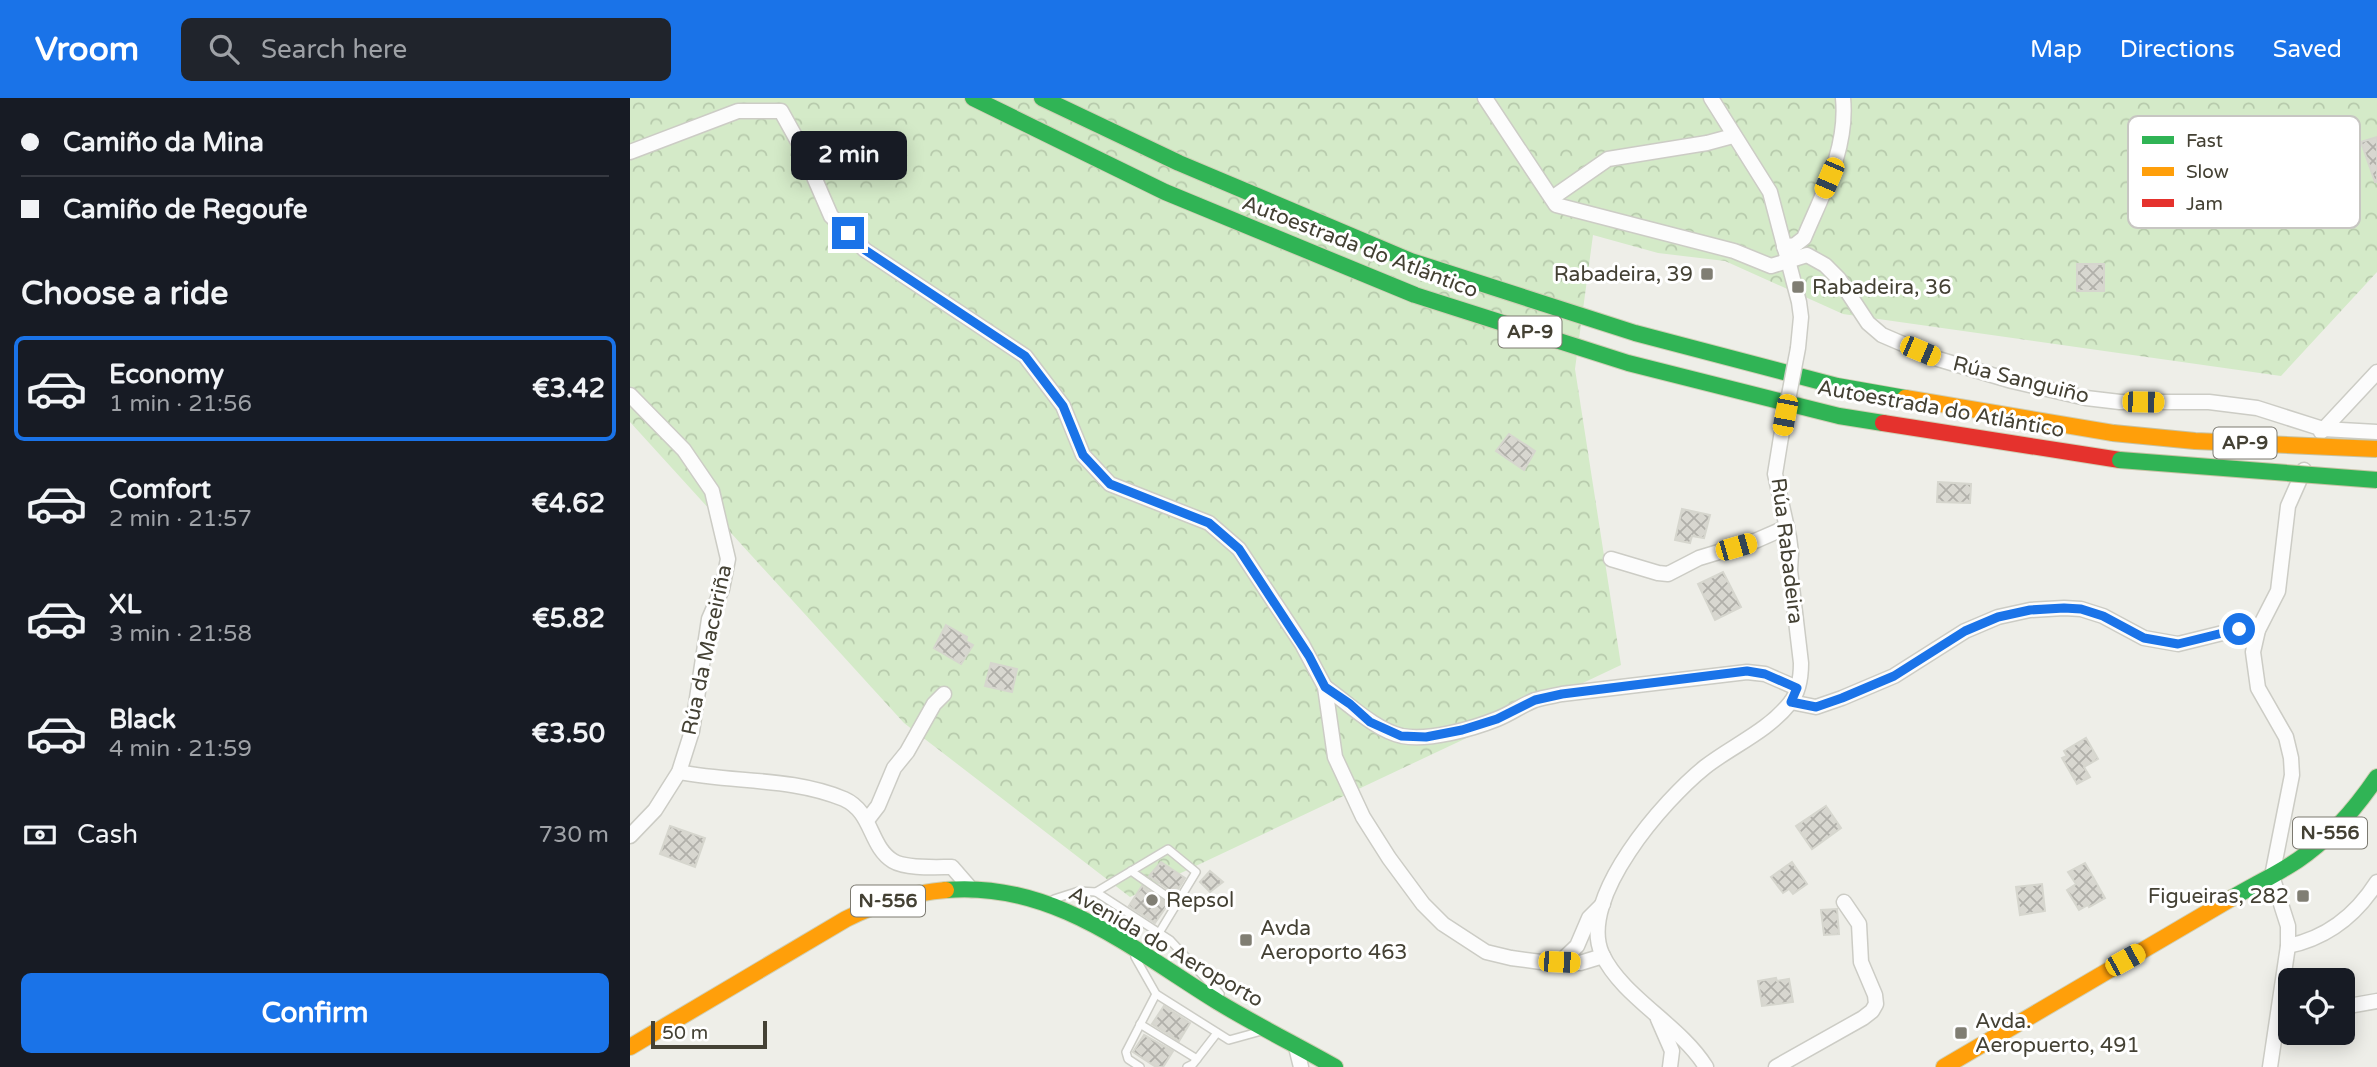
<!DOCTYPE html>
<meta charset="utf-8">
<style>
:root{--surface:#171b24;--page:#20242c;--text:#f1f3f6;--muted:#9ea1a6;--line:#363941;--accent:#1a73e8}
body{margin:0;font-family:"Varela Round",sans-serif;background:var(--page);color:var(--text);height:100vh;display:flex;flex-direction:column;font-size:26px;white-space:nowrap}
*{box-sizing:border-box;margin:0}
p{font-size:23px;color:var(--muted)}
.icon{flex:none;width:38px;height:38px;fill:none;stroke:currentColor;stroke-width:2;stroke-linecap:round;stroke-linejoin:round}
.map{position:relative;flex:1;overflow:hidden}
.details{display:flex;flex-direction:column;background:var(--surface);width:630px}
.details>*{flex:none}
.banner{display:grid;align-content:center;height:154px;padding:0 21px;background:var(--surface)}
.tools{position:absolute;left:1648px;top:870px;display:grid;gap:14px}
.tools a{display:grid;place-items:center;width:77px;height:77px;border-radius:10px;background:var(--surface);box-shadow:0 4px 18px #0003;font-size:35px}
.scale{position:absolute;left:21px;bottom:18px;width:116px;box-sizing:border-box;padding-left:7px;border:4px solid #444134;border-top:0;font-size:19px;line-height:24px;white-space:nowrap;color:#444134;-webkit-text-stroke:5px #fff;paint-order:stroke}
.end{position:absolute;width:32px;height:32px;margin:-16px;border:9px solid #1a73e8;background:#fff;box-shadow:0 0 0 4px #fff}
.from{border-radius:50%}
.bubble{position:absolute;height:49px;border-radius:10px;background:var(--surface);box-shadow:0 4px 18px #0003;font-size:23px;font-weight:700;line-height:49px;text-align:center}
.car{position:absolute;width:21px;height:42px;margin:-21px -10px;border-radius:9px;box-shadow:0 0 5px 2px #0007;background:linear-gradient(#f5c518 24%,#345 0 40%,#f5c518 0 76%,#345 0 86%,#f5c518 0)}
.banner b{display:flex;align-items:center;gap:24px;height:66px;font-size:26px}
.banner b+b{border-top:2px solid var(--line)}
.banner i{width:18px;height:18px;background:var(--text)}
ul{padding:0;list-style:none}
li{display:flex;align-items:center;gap:21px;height:105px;margin:0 14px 10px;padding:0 7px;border:4px solid transparent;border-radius:10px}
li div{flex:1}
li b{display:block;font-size:26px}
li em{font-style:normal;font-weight:700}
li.active{border-color:var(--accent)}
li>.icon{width:63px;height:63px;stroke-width:1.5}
h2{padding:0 21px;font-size:32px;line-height:84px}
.pay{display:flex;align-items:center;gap:18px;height:77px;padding:0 21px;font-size:26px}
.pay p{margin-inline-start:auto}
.action{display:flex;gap:14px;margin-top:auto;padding:14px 21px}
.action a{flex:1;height:80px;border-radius:10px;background:var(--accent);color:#fff;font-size:28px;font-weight:700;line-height:80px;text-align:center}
header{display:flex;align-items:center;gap:42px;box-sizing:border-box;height:98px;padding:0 35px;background:var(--accent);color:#fff}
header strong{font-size:33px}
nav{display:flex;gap:38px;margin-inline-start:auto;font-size:24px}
.search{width:490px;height:63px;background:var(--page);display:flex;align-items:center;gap:18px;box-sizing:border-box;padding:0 24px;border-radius:10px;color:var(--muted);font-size:26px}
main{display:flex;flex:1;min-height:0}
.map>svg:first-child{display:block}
.forest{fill:url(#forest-crowns)}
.building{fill:url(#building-cross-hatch);stroke:#d6d6ce;stroke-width:2}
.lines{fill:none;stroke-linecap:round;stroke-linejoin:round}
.lane-casing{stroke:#ccccc5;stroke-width:10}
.street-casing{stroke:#ccccc5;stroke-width:17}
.fast-casing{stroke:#d0cfb5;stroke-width:18}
.slow-casing{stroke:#d0cfb5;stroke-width:18}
.jam-casing{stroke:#d0cfb5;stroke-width:18}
.lane{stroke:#fcfcfc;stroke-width:7}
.street{stroke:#fcfcfc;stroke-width:14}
.fast{stroke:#30b455;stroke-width:16}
.slow{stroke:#ff9f0a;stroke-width:16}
.jam{stroke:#e5322d;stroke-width:16}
.street-bridge-casing{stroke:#ccccc5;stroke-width:17;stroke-linecap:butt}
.fast-bridge-casing{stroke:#c6c2a3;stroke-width:18;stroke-linecap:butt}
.slow-bridge-casing{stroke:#c6c2a3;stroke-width:18;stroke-linecap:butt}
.street-bridge{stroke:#fcfcfc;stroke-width:14}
.fast-bridge{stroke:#30b455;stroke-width:16}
.slow-bridge{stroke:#ff9f0a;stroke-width:16}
.route{stroke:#1a73e8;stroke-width:9}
.poi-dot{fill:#807e73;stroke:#fff;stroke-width:2.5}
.labels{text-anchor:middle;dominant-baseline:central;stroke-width:6;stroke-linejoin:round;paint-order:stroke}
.shield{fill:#fff;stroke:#7c7a71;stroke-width:2}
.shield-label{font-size:19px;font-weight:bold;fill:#444134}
.street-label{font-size:21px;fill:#444134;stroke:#fff}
.poi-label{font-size:21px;fill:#444134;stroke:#fff;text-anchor:start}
.key{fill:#fff;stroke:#c7c6c2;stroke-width:2}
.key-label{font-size:19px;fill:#444134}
</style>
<header>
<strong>Vroom</strong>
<div class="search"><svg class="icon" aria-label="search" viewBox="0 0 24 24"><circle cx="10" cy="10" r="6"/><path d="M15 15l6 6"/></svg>Search here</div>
<nav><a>Map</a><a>Directions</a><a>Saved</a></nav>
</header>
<main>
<section class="details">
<div class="banner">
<b><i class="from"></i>Camiño da Mina</b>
<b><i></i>Camiño de Regoufe</b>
</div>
<h2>Choose a ride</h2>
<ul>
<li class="active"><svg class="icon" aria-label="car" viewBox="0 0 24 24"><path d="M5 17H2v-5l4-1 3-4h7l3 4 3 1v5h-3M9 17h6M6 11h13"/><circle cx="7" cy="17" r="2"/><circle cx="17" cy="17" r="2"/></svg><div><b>Economy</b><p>1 min · 21:56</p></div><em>€3.42</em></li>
<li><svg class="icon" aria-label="car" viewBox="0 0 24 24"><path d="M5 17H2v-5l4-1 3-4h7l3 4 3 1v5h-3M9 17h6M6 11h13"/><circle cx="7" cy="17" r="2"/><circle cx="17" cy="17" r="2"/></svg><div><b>Comfort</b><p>2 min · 21:57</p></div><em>€4.62</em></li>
<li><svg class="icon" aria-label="car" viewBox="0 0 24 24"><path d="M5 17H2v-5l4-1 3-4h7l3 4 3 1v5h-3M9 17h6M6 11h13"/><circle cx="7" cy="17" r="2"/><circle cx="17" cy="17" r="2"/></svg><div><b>XL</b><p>3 min · 21:58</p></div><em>€5.82</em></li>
<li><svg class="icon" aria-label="car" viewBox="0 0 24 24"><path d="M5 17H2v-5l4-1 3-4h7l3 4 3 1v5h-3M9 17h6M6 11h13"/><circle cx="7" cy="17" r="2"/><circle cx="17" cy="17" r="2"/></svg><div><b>Black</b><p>4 min · 21:59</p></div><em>€3.50</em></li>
</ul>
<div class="pay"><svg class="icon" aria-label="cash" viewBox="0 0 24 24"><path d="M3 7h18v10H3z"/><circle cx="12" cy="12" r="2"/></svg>Cash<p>730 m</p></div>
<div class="action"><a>Confirm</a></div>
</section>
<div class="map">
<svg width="1747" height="969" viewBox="0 0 1747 969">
<defs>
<pattern id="forest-crowns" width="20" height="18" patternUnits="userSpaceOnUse" patternTransform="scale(1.75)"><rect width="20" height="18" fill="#d4eac8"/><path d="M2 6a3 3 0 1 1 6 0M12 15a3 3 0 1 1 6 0" fill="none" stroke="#b7caac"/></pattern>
<pattern id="building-cross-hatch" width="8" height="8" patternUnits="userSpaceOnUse" patternTransform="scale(1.75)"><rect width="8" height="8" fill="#d8d7d0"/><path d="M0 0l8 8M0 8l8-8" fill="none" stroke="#b1b0aa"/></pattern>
</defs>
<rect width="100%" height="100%" fill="#eeeee8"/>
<polygon class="forest" points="0,0 1747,0 1747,174 1651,278 1213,216 1095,163 1028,155 963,137 945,271 991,567 500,799 274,625 0,324"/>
<g class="building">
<polygon points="1747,39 1747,84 1745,84 1731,44"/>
<rect x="1447" y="166" width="27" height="27"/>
<polygon points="879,336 905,353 894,372 866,353"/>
<polygon points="1308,384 1341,386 1340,405 1307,404"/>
<polygon points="1052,411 1080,417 1074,440 1062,438 1060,445 1045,442"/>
<polygon points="1093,474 1111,509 1085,522 1068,486"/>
<polygon points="316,527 337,539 336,543 343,547 331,566 304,550"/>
<polygon points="361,565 387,571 382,594 355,588"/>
<polygon points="1456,640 1468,661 1454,669 1460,679 1447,686 1432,660 1437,658 1434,653"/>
<polygon points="1196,708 1211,730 1182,751 1166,728"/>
<polygon points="40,728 75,740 65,769 30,756"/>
<polygon points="531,764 555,780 545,796 519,778"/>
<polygon points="1162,764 1177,786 1163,796 1159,791 1153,795 1141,779"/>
<polygon points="1455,765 1475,800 1459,809 1458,807 1449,812 1437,792 1446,786 1438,774"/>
<polygon points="580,773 593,784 580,794 570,784"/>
<polygon points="1412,786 1415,813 1390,817 1386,789"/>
<polygon points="512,788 538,806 525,825 499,808"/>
<polygon points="1207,811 1209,836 1194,837 1191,812"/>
<polygon points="1146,880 1147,883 1159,881 1163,904 1132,908 1128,883"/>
<polygon points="534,908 560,925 549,943 522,926"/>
<polygon points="514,937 543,953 533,969 526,969 503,954"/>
</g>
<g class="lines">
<defs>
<g id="lane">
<polyline points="501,773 548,806"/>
<polyline points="466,794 538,751 566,774 529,835"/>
<polyline points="424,801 449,793 466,794 540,842 590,896"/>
<polyline points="505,859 526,896 599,942 628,934"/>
<polyline points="510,926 567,961"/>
<polyline points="510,969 498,961 496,954 526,896"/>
<polyline points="557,969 563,966 587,935"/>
</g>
<g id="street">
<polyline points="855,0 926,107 1104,153 1141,168 1177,157 1195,167 1209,181 1238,225 1252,237 1308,261 1382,283 1456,300 1490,304 1579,304 1627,310 1693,331 1747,334"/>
<polyline points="1081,0 1140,94 1169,204 1171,219 1168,250"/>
<polyline points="0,54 108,13 151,13 171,49 201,118 235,152 395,258 433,308 453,357 480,386 579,425 609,451 672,546 695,589 705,659 733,719 759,760 793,806 813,826 856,854 881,860 911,864 950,865 973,858"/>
<polyline points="922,100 978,61 1077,45 1103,38"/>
<path d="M1154,149l11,-2 9,-7c19,-45 44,-90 39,-140"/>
<polyline points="0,297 54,352 82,393 98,461 92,491 79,521 62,633 49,674 25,712 0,738"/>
<polyline points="1691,334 1747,274"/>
<polyline points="981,461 1028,475 1038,476 1069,460 1125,443 1157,429"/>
<path d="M695,589c23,16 50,43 77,49 27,5 70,-7 95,-17 13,-5 25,-14 38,-19 9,-3 18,-4 27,-6l185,-22 18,2 32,14"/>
<polyline points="1161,604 1186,609 1212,600 1264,578 1335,533 1368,519 1400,512 1434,510 1451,511 1473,518 1514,540 1548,546 1609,531 1628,532"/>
<path d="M49,674c55,11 112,5 165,27 29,13 25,47 49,62 13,8 44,6 59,6l20,23"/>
<polyline points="238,721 248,708 264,670 277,654 304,606 314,596"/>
<path d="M1658,848c39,-8 68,-31 89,-64"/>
<polyline points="929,865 947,848 959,820 973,806"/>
<polyline points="1713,909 1747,903"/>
<polyline points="1028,921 1042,953 1040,969"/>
<polyline points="666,949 671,969"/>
<path d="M1076,969c-26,-42 -84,-70 -104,-113 -25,-56 63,-155 103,-187 27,-21 63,-36 85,-64 9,-11 11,-26 11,-40l-11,-93 1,-17 -2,-16 -14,-63 6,-37"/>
<polyline points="1146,969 1233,920 1242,913 1246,906 1245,897 1231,864 1229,826 1214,804"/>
<polyline points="1640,969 1658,848 1658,828 1642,778 1662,677 1661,660 1656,639 1628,590 1623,554 1628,532 1648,493 1658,408 1674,372"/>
</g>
<g id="fast">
<polyline points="343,0 535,94 785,197 998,265 1209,318 1253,325"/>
<polyline points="412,0 549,65 781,163 1005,235 1207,288 1275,300"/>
<path d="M316,792c107,-9 186,59 272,112 38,23 78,43 117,65"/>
<path d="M1602,800c22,-13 45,-24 66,-38 31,-21 58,-52 79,-83"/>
</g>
<g id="slow">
<polyline points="1275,300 1483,335"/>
<path d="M0,949l216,-128c32,-16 65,-26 100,-29"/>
<polyline points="1314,969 1602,800"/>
</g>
<polyline id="jam" points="1253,325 1490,362"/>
</defs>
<use href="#lane" class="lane-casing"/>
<use href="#street" class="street-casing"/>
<use href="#fast" class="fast-casing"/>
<use href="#slow" class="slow-casing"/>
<use href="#jam" class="jam-casing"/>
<use href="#lane" class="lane"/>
<use href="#street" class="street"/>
<use href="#fast" class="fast"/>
<use href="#slow" class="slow"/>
<use href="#jam" class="jam"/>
<defs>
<polyline id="street-bridge" points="1151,339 1168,250"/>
<polyline id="fast-bridge" points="1490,362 1747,382"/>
<polyline id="slow-bridge" points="1483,335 1565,343 1747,351"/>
</defs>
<use href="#street-bridge" class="street-bridge-casing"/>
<use href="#fast-bridge" class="fast-bridge-casing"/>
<use href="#slow-bridge" class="slow-bridge-casing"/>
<use href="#street-bridge" class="street-bridge"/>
<use href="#fast-bridge" class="fast-bridge"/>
<use href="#slow-bridge" class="slow-bridge"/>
</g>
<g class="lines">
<polyline class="route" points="218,135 235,152 395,258 433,308 453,357 480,386 579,425 609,451 679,558 695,589 720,606 740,624 771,638 796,639 832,632 867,621 905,602 932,596 1117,573 1135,576 1167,590 1161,604 1186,609 1212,600 1264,578 1335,533 1368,519 1400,512 1434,510 1451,511 1473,518 1514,540 1548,546 1609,531"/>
</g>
<g class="poi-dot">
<rect x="1070" y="169" width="14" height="14" rx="3.5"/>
<rect x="1161" y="182" width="14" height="14" rx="3.5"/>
<rect x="1666" y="791" width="14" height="14" rx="3.5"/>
<circle cx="522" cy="802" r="7"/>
<rect x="609" y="835" width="14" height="14" rx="3.5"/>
<rect x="1324" y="928" width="14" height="14" rx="3.5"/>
</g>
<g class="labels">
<g class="shield">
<rect x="868.5" y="218.5" width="63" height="31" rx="5"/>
<rect x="1583.5" y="329.5" width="63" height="31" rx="5"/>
<rect x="1663" y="719.5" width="74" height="31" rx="5"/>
<rect x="221" y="787.5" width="74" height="31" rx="5"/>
</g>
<g class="shield-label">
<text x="900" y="234">AP-9</text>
<text x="1615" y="345">AP-9</text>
<text x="1700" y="735">N-556</text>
<text x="258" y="803">N-556</text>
</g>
<g class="street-label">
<text transform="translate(730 149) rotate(21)">Autoestrada do Atlántico</text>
<text transform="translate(1391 282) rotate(14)">Rúa Sanguiño</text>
<text transform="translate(1311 311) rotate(10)">Autoestrada do Atlántico</text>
<text transform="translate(1157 453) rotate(83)">Rúa Rabadeira</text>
<text transform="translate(77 552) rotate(-78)">Rúa da Maceiriña</text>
<text transform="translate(536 849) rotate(30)">Avenida do Aeroporto</text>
</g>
<g class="poi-label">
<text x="1063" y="176" text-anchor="end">Rabadeira, 39</text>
<text x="1182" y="189">Rabadeira, 36</text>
<text x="1659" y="798" text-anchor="end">Figueiras, 282</text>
<text x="536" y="802">Repsol</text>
<text x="630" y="830">Avda<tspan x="630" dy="24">Aeroporto 463</tspan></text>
<text x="1345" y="923">Avda.<tspan x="1345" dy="24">Aeropuerto, 491</tspan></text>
</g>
</g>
<rect x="1498" y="18" width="232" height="112" rx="10" class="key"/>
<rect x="1512" y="38" width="32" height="8" fill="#30b455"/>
<rect x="1512" y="69" width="32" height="9" fill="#ff9f0a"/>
<rect x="1512" y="101" width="32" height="8" fill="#e5322d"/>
<g class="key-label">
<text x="1556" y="49">Fast</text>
<text x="1556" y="80">Slow</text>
<text x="1556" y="112">Jam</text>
</g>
</svg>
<div class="tools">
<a><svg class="icon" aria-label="locate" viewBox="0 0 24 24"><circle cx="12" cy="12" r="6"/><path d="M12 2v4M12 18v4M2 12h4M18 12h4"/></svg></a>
</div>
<div class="scale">50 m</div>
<i class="end from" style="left:1609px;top:531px"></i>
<i class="end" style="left:218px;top:135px"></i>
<div class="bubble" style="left:161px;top:33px;width:116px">2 min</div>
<i class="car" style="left:1199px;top:80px;rotate:203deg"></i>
<i class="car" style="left:1290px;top:253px;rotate:113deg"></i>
<i class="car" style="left:1513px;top:304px;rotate:91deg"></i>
<i class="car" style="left:1155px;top:317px;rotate:191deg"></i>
<i class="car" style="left:1106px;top:449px;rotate:74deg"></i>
<i class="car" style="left:1495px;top:862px;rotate:61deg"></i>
<i class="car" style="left:929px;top:864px;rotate:92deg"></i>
</div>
</main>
